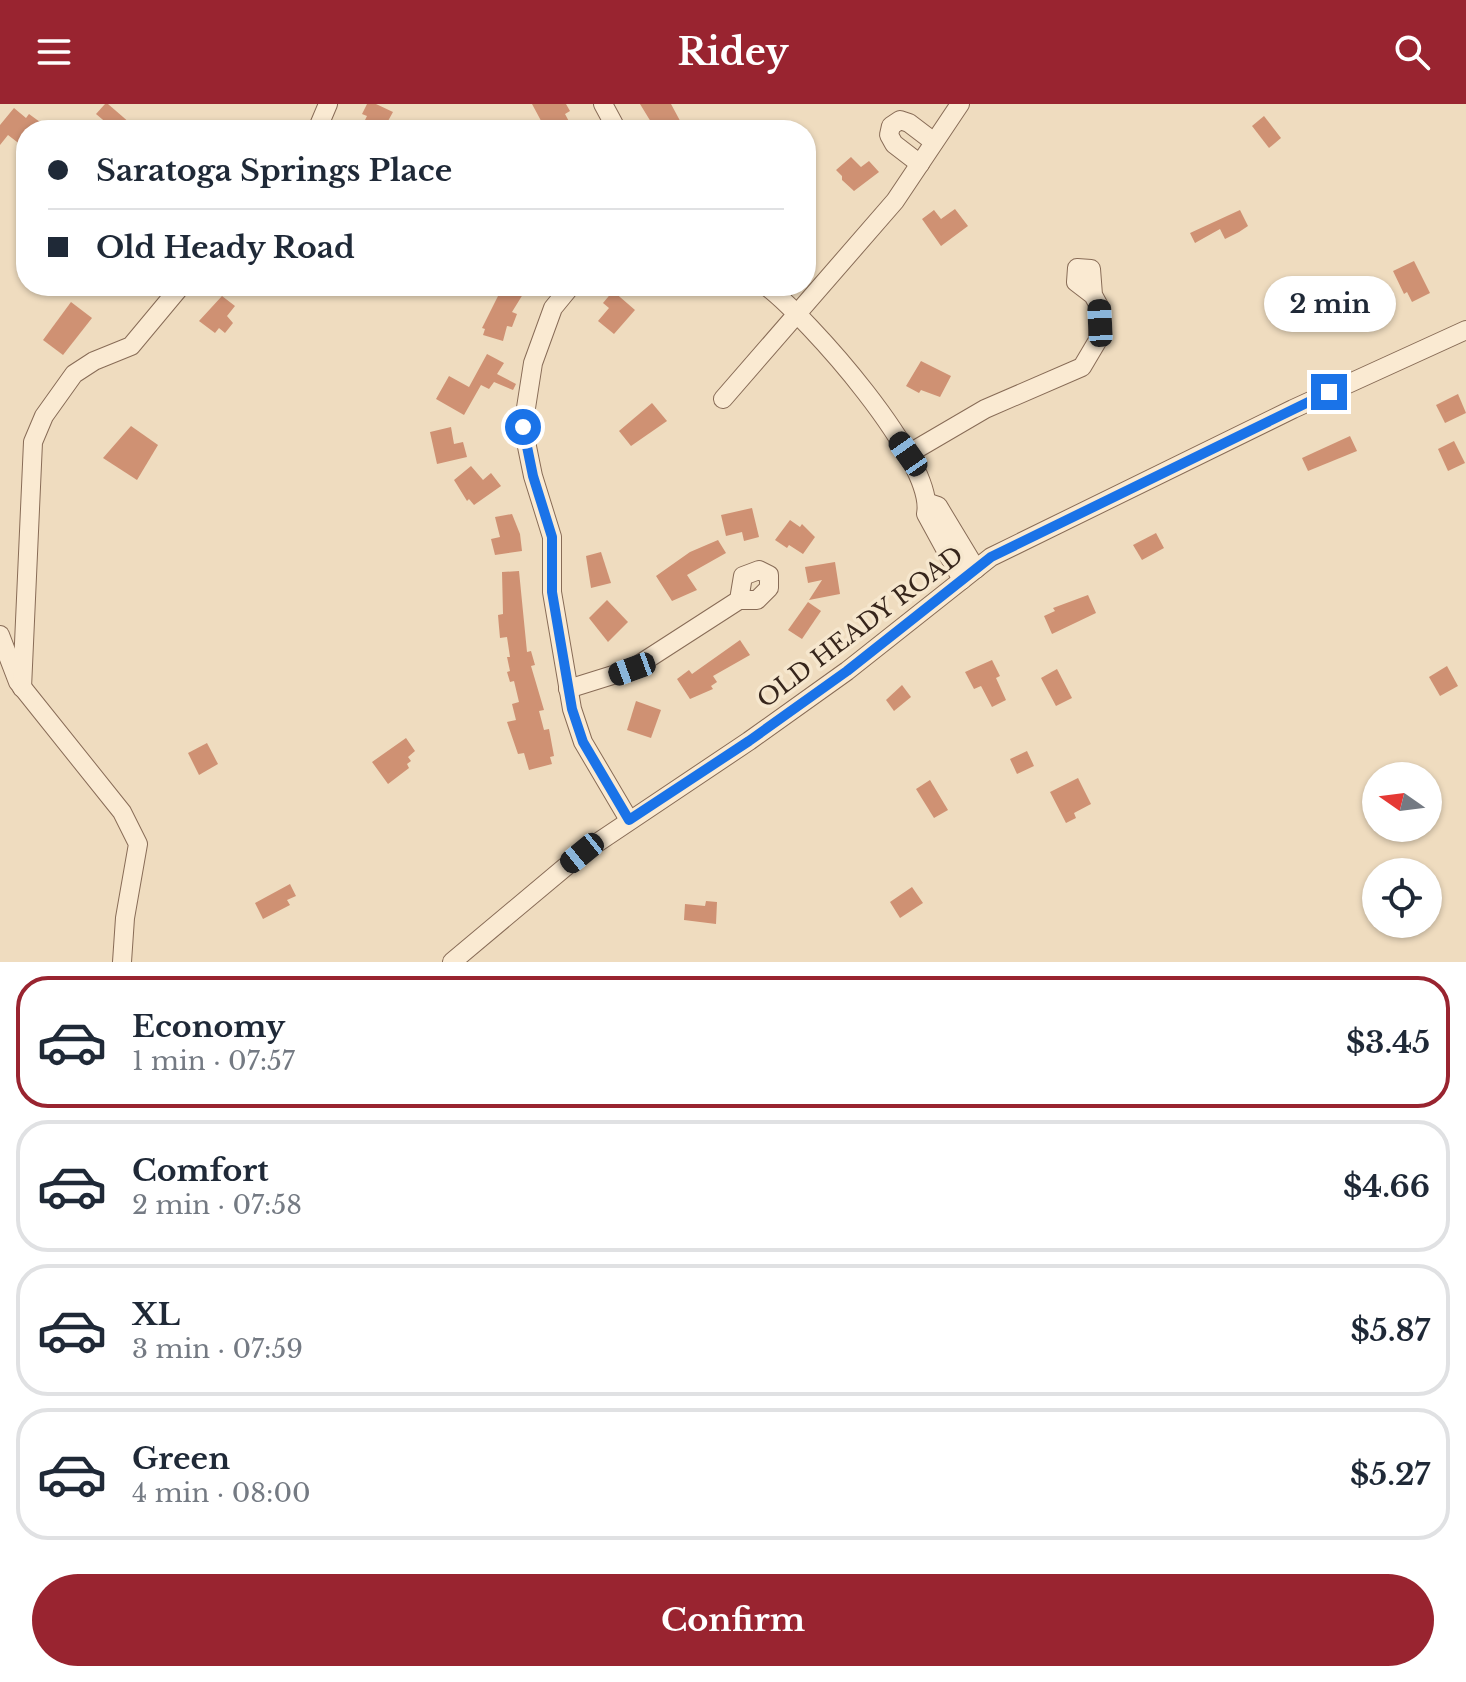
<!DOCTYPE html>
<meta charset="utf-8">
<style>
:root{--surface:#fff;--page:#f2f2f3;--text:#1f2937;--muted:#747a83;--line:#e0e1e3;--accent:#992430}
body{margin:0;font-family:"Libre Baskerville",serif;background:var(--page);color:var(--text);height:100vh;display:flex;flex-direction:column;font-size:30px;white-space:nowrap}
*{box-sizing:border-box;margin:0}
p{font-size:26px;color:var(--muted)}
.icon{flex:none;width:44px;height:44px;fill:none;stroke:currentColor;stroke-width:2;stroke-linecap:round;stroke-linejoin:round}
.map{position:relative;height:858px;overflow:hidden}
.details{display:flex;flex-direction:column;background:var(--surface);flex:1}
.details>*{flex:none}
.guide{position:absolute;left:16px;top:16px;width:800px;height:176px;border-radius:32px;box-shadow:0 2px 6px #0004;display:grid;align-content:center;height:176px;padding:0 32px;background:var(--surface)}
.needle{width:52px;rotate:284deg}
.buttons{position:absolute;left:1362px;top:658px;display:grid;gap:16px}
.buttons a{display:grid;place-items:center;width:80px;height:80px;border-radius:50%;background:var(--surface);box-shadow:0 2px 6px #0004;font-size:40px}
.end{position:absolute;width:36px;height:36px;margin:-18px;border:10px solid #1a73e8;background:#fff;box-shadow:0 0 0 4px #fff}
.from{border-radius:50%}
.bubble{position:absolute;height:56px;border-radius:28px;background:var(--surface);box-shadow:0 2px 6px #0004;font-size:26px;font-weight:700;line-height:56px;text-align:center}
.car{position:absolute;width:24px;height:48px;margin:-24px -12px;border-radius:10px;box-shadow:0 0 6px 2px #0007;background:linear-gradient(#222 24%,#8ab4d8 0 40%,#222 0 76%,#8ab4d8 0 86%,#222 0)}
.guide b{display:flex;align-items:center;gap:28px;height:76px;font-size:30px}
.guide b+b{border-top:2px solid var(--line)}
.guide i{width:20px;height:20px;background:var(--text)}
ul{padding:14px 0 0;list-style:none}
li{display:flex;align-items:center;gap:24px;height:132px;margin:0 16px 12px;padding:0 16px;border:4px solid var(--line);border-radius:32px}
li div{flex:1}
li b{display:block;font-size:30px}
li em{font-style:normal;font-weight:700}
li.active{border-color:var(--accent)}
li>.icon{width:72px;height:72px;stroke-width:1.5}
.cta{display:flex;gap:16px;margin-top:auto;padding:16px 32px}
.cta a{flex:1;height:92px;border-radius:48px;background:var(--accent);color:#fff;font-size:32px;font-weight:700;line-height:92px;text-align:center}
header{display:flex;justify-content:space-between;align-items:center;height:104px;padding:0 32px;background:var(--accent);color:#fff;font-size:36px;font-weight:700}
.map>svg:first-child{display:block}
.building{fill:#cf9173}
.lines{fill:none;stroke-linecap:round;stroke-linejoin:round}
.minor-casing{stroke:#886c57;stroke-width:20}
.minor{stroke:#faead2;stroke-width:18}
.route{stroke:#1a73e8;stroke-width:10}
.labels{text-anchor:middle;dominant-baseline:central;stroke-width:7;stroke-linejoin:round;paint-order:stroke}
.street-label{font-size:24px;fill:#37261c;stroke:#f6e7ce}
</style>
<header><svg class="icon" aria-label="menu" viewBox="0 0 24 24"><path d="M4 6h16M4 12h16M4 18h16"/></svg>Ridey<svg class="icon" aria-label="search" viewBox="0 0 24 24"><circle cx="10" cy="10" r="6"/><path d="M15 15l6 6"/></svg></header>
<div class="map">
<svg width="1466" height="858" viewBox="0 0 1466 858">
<rect width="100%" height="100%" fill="#efdcbf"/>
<g class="building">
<polygon points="105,0 108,0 138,26 115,26 96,10"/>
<polygon points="367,0 376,0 393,8 383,26 360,26 367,12 362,10"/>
<polygon points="532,0 566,0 570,7 565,10 572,23 566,26 546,26"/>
<polygon points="640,0 671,0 685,26 637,26 651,18"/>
<polygon points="14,4 26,14 29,10 40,18 34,26 26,26 26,35 21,41 8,31 0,41 0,21"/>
<polygon points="1264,12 1281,34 1269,44 1252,22"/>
<polygon points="851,53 861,63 869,57 879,68 854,87 842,76 842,72 836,66"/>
<polygon points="955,105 968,122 941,142 922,115 934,106 941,115"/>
<polygon points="1240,106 1248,122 1239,128 1225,135 1220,125 1195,139 1190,129"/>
<polygon points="1414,157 1430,189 1412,198 1407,188 1404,190 1393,167"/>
<polygon points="503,182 528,182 512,208 517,210 512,223 507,222 503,237 483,231 485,225 482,224"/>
<polygon points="613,187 635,206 614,230 598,217 609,204 603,199"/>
<polygon points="1377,191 1386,211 1367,219 1364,211 1357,214 1352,198"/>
<polygon points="222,192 235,202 227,212 233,219 225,229 219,224 215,229 199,217"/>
<polygon points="71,198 92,214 63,251 43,236"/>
<polygon points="487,250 504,259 497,270 516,280 513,286 494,278 489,285 481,281 464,311 436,295 449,272 469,283"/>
<polygon points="921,257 951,272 940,293 921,286 919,289 906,282"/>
<polygon points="1458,290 1466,309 1445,319 1436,301"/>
<polygon points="652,299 667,317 631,342 619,327"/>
<polygon points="131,322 158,341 137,376 103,354"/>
<polygon points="451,323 454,340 463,338 467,353 437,360 430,328"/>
<polygon points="1350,332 1357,347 1308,367 1302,354"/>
<polygon points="1454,337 1465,359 1448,367 1438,345"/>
<polygon points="471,362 483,376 491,369 501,382 474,401 469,395 467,397 454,376"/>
<polygon points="752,404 759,433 744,437 742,428 726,432 721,411"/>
<polygon points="512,410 520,430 522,447 495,451 491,435 500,433 495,413"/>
<polygon points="790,416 800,423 802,420 815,433 803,450 789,441 787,444 775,436"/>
<polygon points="1156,429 1164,444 1142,456 1133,441"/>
<polygon points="718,436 726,449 687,471 697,486 672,497 656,472 690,448"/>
<polygon points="601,448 611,479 591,484 586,452"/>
<polygon points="835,458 840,490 809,496 822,476 808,479 805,463"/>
<polygon points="519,467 527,548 531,547 535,561 531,562 544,606 539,607 544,626 549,625 554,652 550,653 552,660 529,666 524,649 518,650 507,618 516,616 512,600 519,598 514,577 510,578 507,568 510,567 507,553 510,553 507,533 500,534 499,523 498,511 503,510 502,468"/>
<polygon points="1088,491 1096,509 1052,530 1044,512 1055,507 1053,504"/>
<polygon points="607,496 628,518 608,538 589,514"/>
<polygon points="808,498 821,507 802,535 788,526"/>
<polygon points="740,536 750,551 713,572 717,578 711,582 713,585 690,595 677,575 689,566 692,570"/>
<polygon points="992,556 1000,572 996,574 1006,596 992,603 981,582 974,585 965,568"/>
<polygon points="1447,562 1458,582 1440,592 1429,573"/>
<polygon points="1057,565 1072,594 1056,602 1041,574"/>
<polygon points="902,581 911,593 894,607 886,596"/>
<polygon points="636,597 661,606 651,634 627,626"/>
<polygon points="406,634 415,647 408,653 411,657 407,660 409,664 388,680 372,658"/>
<polygon points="207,639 218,660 199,671 188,649"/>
<polygon points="1027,647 1034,662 1017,670 1010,655"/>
<polygon points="1078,674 1091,700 1074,709 1076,714 1066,719 1050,688"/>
<polygon points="930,676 948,706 934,714 916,685"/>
<polygon points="290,780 296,792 287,796 290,801 263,815 255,799"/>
<polygon points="912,783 923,799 900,814 890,798"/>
<polygon points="706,797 717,798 716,820 684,816 685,800 705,802"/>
</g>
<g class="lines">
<defs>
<g id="minor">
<polyline points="603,0 617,26"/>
<polyline points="317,26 328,0"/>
<polyline points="920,60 894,40 889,31 891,22 900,16 909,19 934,38"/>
<polyline points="571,182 553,204 533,259 523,323 533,372 552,433 552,488 572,605 583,638 629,716"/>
<path d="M766,182c42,32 170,175 160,228l36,66"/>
<polyline points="723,295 895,97 960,0"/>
<polyline points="908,350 985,305 1082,263 1098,236 1099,202 1093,191 1076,178 1077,164 1091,165 1093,191"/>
<polyline points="929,399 938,402 976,465"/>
<polyline points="0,531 18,578 122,708 138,740 125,814 122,858"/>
<polyline points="22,584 33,338 44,312 74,270 94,257 131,242 181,182"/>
<polyline points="568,585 632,565 739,496 757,496 769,484 769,471 759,466 743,472 739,496"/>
<polyline points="452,858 582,749 749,637 847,567 991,453 1293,305 1466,226"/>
</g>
</defs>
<use href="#minor" class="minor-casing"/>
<use href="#minor" class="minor"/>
</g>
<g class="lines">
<polyline class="route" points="523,323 533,372 552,433 552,488 572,605 583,638 629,716 749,637 847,567 991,453 1329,288"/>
</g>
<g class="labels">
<g class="street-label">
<text transform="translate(860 523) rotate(-37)">OLD HEADY ROAD</text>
</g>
</g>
</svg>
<div class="buttons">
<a><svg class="needle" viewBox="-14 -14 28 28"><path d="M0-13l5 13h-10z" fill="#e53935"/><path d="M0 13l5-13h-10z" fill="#747a83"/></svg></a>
<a><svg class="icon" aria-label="locate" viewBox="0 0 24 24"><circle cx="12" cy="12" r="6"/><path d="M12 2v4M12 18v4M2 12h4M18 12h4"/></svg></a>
</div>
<i class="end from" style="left:523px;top:323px"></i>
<i class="end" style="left:1329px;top:288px"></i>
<div class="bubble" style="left:1264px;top:172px;width:132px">2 min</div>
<i class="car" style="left:1100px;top:219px;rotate:357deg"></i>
<i class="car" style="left:908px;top:350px;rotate:325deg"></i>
<i class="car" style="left:632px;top:565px;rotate:250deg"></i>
<i class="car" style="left:582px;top:749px;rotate:231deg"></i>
<div class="guide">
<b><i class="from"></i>Saratoga Springs Place</b>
<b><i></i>Old Heady Road</b>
</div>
</div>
<section class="details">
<ul>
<li class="active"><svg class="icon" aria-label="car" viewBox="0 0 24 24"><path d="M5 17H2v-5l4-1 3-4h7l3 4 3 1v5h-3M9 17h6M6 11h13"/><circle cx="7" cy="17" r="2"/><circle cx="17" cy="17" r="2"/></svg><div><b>Economy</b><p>1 min · 07:57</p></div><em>$3.45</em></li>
<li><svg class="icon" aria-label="car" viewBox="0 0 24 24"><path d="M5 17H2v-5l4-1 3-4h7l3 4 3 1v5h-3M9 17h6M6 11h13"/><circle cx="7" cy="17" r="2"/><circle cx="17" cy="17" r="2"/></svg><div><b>Comfort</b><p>2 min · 07:58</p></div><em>$4.66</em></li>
<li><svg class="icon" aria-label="car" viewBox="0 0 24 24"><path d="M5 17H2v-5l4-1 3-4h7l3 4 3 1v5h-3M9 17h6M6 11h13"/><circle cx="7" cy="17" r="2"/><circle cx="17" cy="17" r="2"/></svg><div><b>XL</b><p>3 min · 07:59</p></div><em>$5.87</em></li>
<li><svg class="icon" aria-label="car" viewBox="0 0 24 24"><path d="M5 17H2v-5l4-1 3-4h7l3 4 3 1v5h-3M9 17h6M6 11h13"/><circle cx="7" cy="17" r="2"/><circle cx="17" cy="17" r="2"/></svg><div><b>Green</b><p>4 min · 08:00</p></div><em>$5.27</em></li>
</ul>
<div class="cta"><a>Confirm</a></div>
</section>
